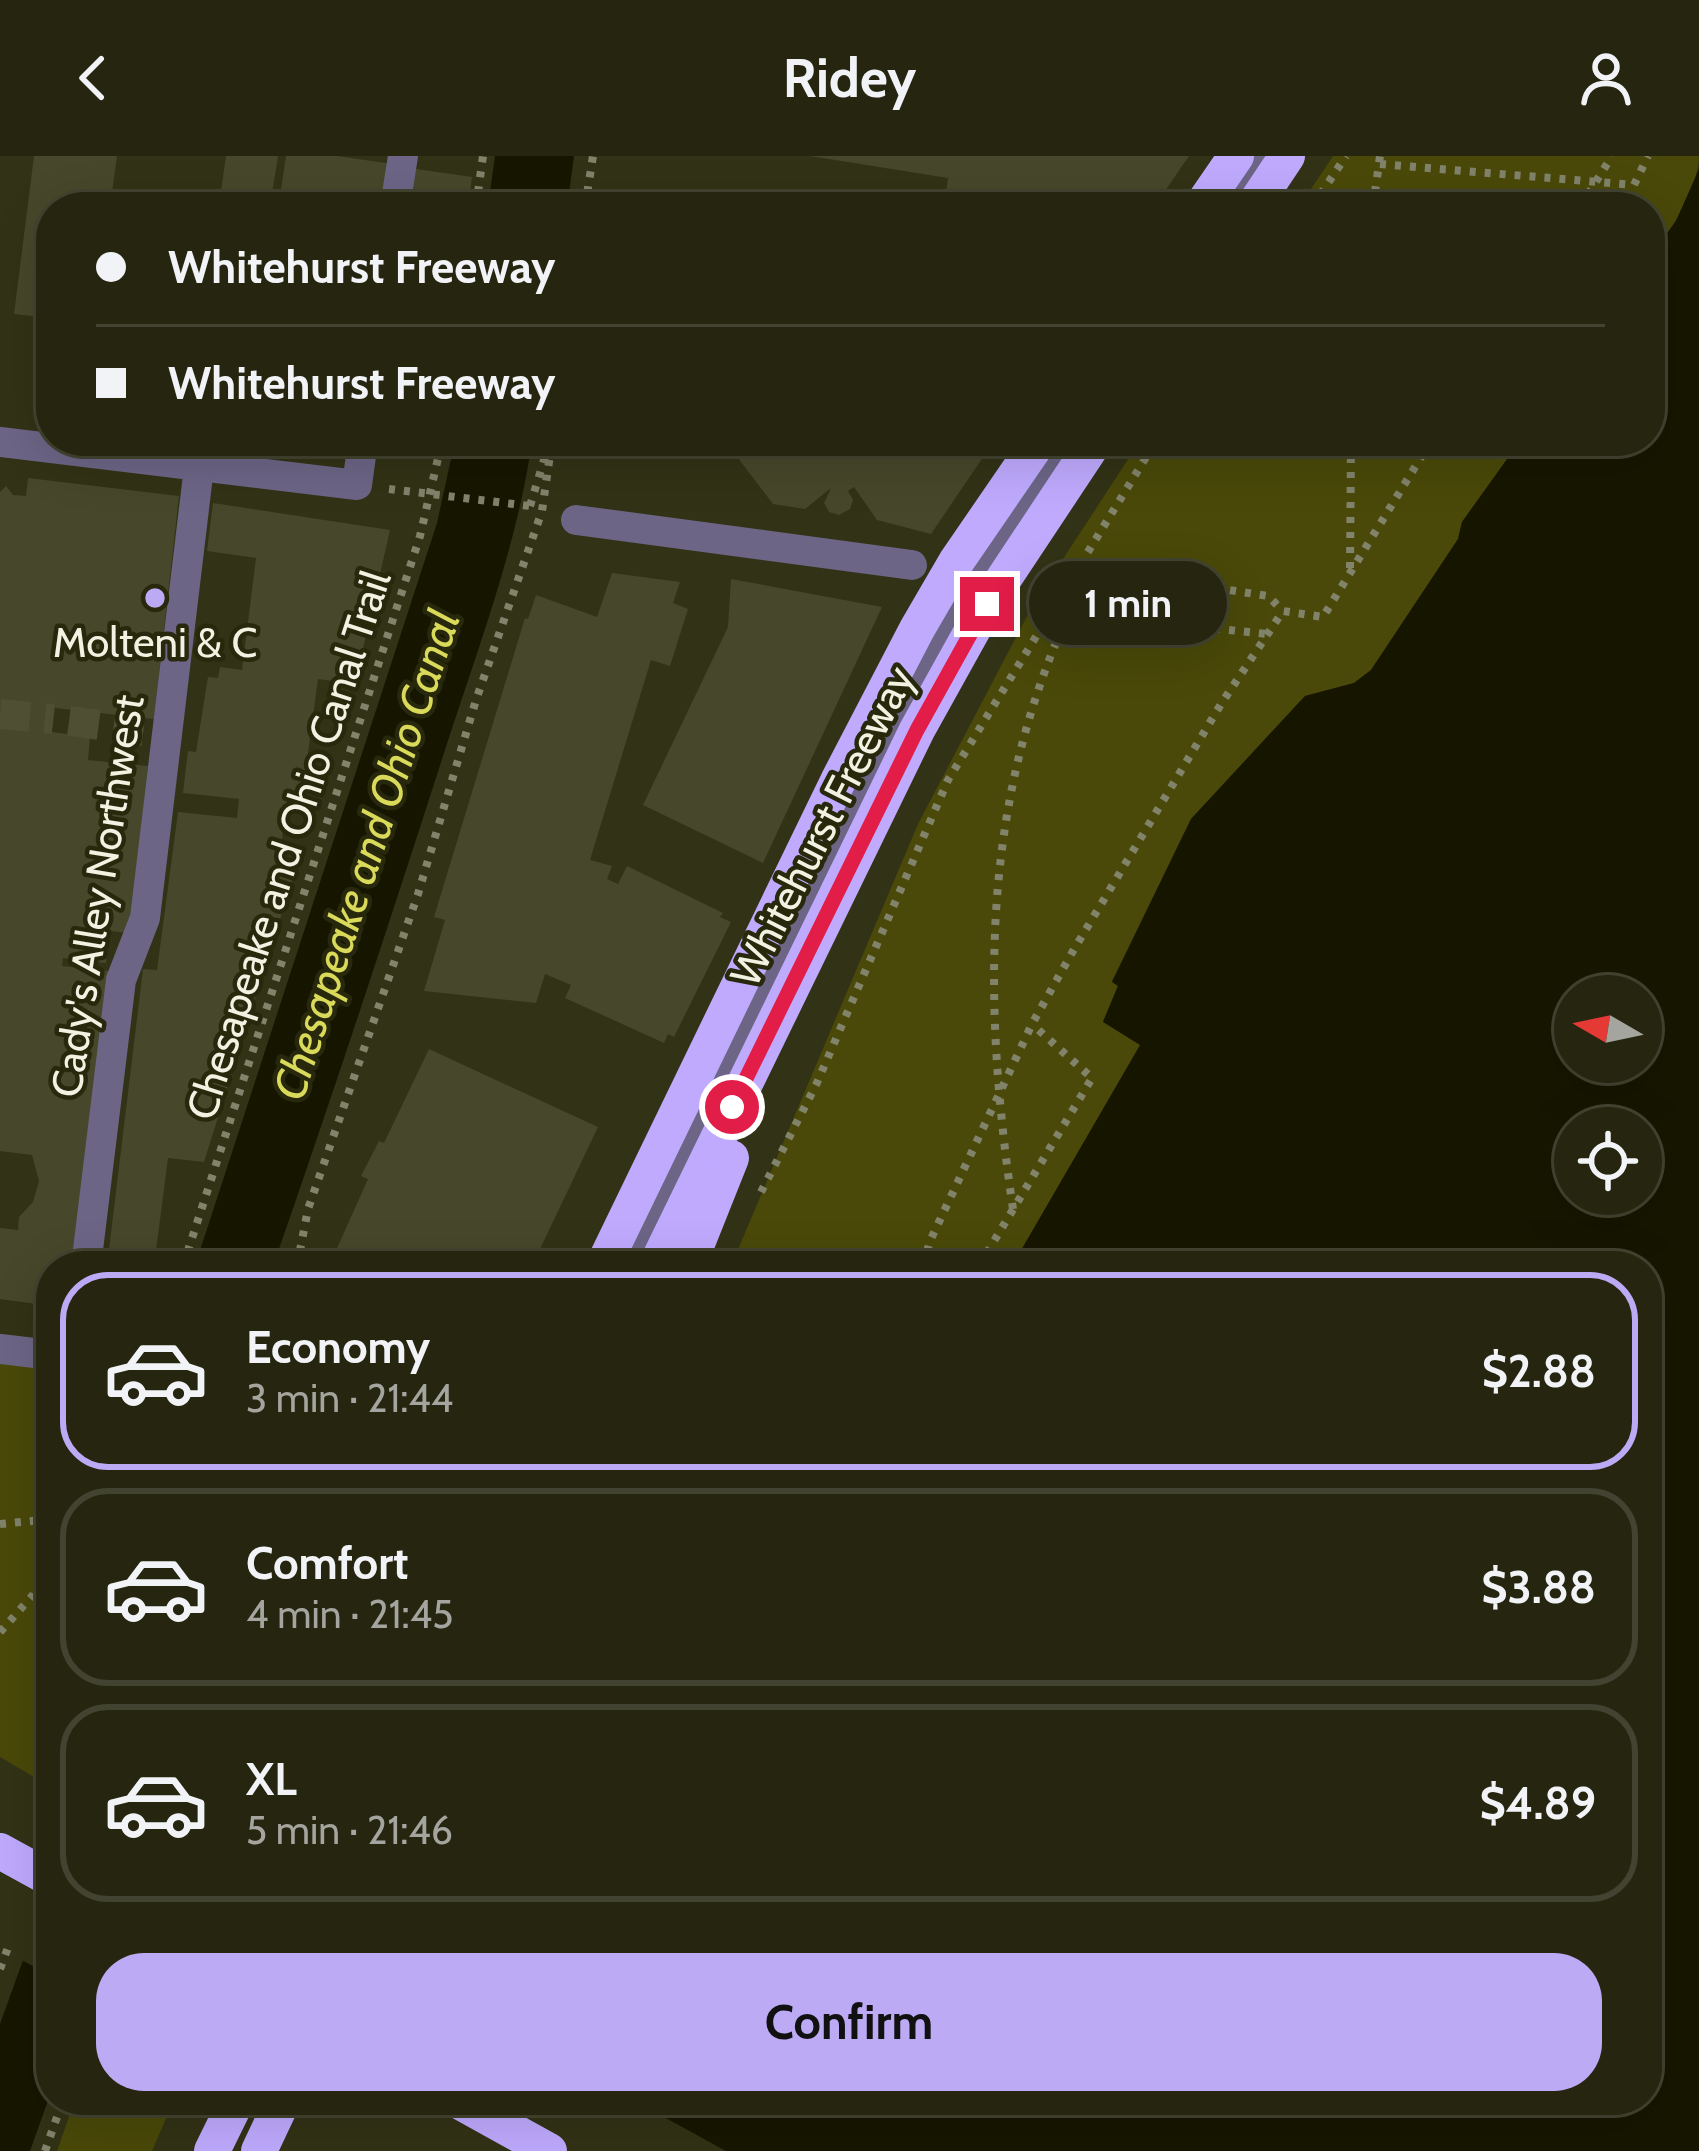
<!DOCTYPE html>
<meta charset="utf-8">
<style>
:root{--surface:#262610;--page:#32321e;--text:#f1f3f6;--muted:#a4a59f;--line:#424330;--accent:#bcaaf5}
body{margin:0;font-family:Cabin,sans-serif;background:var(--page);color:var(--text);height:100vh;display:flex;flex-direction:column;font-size:45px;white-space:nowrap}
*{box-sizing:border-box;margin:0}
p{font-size:39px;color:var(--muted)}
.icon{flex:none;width:66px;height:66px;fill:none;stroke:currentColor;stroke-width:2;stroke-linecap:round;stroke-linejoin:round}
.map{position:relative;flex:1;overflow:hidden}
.sheet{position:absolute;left:36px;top:1095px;width:1626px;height:864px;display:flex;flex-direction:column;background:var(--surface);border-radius:48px;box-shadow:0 12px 48px #0002,0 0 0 3px var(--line)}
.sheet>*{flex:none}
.hud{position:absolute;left:36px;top:36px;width:1629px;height:264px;border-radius:48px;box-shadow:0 12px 48px #0002,0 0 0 3px var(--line);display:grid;align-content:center;height:264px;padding:0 60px;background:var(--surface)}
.needle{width:78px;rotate:279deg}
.controls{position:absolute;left:1554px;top:819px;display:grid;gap:24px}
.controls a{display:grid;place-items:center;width:108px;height:108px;border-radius:50%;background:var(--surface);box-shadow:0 12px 48px #0002,0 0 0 3px var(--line);font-size:60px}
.end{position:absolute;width:54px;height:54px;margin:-27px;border:15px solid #e11d48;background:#fff;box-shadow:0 0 0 6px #fff}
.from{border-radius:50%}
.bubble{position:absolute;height:84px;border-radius:42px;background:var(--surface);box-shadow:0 12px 48px #0002,0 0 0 3px var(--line);font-size:39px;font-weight:700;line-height:84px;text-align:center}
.hud b{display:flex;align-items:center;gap:42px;height:114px;font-size:45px}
.hud b+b{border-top:3px solid var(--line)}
.hud i{width:30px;height:30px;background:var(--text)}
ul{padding:21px 0 0;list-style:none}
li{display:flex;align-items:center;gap:36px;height:198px;margin:0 24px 18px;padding:0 36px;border:6px solid var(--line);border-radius:48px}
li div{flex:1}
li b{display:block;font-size:45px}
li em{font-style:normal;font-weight:700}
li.selected{border-color:var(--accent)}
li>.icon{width:108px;height:108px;stroke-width:1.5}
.primary-button{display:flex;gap:24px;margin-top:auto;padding:24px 60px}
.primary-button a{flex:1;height:138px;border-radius:48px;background:var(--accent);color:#111;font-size:48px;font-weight:700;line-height:138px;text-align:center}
header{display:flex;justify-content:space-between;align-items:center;height:156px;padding:0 60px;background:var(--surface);font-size:54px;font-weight:700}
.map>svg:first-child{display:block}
.green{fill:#4a4909}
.water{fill:#161600;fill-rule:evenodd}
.pier{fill:#323216}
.building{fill:#47472b}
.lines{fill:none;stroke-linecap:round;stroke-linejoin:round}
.minor-tunnel{stroke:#4f4f34;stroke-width:30;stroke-dasharray:30 15;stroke-linecap:butt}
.path{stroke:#82836b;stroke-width:8;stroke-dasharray:6 9;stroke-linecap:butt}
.minor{stroke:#6c6586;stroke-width:30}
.highway{stroke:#bfaafe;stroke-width:36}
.path-bridge{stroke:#82836b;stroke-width:8;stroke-dasharray:6 9;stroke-linecap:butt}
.highway-bridge{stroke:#bfaafe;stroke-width:36}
.route{stroke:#e11d48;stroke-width:15}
.poi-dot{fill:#bcaaf5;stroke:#28280c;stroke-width:4.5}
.labels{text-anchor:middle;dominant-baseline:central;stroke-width:9;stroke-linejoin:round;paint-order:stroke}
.poi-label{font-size:42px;fill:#f1f2e1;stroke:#28280c}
.street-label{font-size:42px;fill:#f1f2e1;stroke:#28280c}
.water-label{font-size:45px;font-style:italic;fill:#d9d95a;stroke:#28280c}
</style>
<header><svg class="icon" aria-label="back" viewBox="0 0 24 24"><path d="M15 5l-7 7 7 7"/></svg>Ridey<svg class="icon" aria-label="person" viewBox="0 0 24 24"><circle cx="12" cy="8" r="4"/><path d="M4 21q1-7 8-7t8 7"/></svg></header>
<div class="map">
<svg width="1699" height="1995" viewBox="0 0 1699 1995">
<rect width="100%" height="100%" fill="#323216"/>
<g class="green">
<path d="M1333,0h366c0,29 -29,79 -49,100v-49h-351z"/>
<polygon points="1140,285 1520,285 1462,366 1458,383 1371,514 1354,527 1305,540 1191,663 1112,825 1118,830 1103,865 1141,889 1012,1110 731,1110 918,668 1033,449"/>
<polygon points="0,1197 51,1206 51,1631 0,1601"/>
<polygon points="75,1944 174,1944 152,1995 57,1995"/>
</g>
<g class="water">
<polygon points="495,0 574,0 567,51 488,51"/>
<path d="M1699,13v1982h-1240l24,-51h1164v-834h-635l128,-221 -37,-23 15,-36 -6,-4 79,-163 114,-123 49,-13 17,-13 87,-131 4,-17 58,-81h130v-185l26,-35zM1575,840h66v66h-66zM1575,972h66v66h-66z"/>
<path d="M455,285h77c-15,107 -56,212 -89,315 -55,171 -111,341 -170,510h-78l242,-743z"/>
<polygon points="51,1727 51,1936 30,1995 0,1995 0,1868"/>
</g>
<g class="pier">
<polygon points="51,1721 51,1820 18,1802 45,1725"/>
<polygon points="476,1944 633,1944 726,1995 453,1995"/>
</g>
<g class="building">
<polygon points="34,0 117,0 110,51 51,51 51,162 14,158"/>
<polygon points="226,0 278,0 270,51 219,49"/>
<polygon points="286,0 337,0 393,8 388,51 279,47"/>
<polygon points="810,0 1189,0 1154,51 944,51 948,22"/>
<polygon points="409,12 472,21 468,51 404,51"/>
<polygon points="618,35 627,41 631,51 601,51 605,39"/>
<polygon points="639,39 708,48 708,51 637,51"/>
<polygon points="299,285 356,285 355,295"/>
<polygon points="375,285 419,285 417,302 373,296"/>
<polygon points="725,285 994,285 931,378 877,364 854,331 848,335 853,344 850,353 839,359 829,356 824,347 831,332 805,353 773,348"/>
<polygon points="28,322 179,340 154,563 55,552 52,576 90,581 88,604 148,610 129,777 110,775 106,807 63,802 62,810 109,815 71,1110 51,1110 51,1150 0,1143 0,1072 18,1074 19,1061 33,1046 39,1025 32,999 0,995 0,336 6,330 13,339 26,340"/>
<polygon points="213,347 390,374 355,528 318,523 301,649 286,648 279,710 296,712 204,1006 168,1002 154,1110 107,1110 143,813 157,814 178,656 237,662 239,643 183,637 188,595 196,596 208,521 218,522 220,511 242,514 256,402 207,395"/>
<polygon points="612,417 680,426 673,447 688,453 670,510 651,504 590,704 612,710 607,723 618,728 627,710 723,757 720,761 731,766 674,881 668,878 664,887 565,842 571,829 545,818 536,847 424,835 445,764 434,761 525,462 528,463 536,439 597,461"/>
<polygon points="731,423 882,451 763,707 643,649 728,471"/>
<polygon points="429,893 598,971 532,1110 329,1110 368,1023 361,1020 379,985 384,987"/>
</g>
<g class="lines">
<g class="minor-tunnel">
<polyline points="0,558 53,563"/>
<polyline points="69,565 167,578"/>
</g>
<g class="path">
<polyline points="1380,8 1634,29 1648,0"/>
<polyline points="476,51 483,0"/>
<polyline points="585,51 593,0"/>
<polyline points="1312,51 1346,0"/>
<polyline points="1373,51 1380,0"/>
<polyline points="1580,51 1612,0"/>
<polyline points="530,350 547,294"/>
<polyline points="1067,409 1268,440 1283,455"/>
<polyline points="1350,412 1351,285"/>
<polyline points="1050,455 1267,478"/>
<polyline points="761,1036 816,929 948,624 1156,285"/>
<path d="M1013,1053c-33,-224 -32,-436 78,-640"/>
<polyline points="183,1110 420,380 442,285"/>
<polyline points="297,1110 308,1053 418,738 476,544 542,355 552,285"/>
<polyline points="923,1110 930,1085 1032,868 1073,795 1221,548 1283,455 1323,461 1431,285"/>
<polyline points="979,1110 1092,922 1033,869"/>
<polyline points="0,1368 42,1364 51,1356"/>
<polyline points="0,1476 33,1439 51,1399"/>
<polyline points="0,1813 9,1789"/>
<polyline points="45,1995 63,1944"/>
</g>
<g class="minor">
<polyline points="395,51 403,0"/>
<polyline points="1226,51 1261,0"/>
<polyline points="0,286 357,329 363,285"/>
<polyline points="576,364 912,409"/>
<polyline points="86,1110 121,824 145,762 199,311"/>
<polyline points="635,1110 896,559 973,418 1064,285"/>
<polyline points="0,1193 51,1199"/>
</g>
<g class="highway">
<polyline points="1201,51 1236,0"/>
<polyline points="1253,51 1287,0"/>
<polyline points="656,1110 917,574 987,448 1095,285"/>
<polyline points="688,1110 731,1002"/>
<polyline points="457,1944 549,1995"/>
<polyline points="212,1995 237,1944"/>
<polyline points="259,1995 283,1944"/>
</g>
<polyline class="path-bridge" points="389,333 530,350"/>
<g class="highway-bridge">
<polyline points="603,1110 839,623 917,473 956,406 1039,285"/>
<polyline points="0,1695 51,1723"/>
</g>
</g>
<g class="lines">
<polyline class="route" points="732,951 917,574 987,448"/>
</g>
<circle class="poi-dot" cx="155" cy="442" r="12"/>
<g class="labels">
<g class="poi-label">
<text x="155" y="486">Molteni &amp; C</text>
</g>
<g class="street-label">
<text transform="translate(822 670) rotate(-63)">Whitehurst Freeway</text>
<text transform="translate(288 689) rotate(-72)">Chesapeake and Ohio Canal Trail</text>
<text transform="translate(97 740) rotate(-81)">Cady's Alley Northwest</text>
</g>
<g class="water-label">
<text transform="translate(366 699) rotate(-72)">Chesapeake and Ohio Canal</text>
</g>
</g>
</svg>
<div class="controls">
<a><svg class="needle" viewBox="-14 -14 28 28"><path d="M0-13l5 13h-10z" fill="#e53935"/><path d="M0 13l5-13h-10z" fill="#a4a59f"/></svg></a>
<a><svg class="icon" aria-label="locate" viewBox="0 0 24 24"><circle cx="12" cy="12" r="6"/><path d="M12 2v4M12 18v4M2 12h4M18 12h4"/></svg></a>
</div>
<i class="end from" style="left:732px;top:951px"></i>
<i class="end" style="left:987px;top:448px"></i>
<div class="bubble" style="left:1029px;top:405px;width:198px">1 min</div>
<div class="hud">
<b><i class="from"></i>Whitehurst Freeway</b>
<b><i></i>Whitehurst Freeway</b>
</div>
<section class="sheet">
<ul>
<li class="selected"><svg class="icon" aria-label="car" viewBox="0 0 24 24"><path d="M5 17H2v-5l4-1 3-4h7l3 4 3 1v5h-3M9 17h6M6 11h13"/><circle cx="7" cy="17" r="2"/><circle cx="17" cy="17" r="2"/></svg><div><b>Economy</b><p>3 min · 21:44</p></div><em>$2.88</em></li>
<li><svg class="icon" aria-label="car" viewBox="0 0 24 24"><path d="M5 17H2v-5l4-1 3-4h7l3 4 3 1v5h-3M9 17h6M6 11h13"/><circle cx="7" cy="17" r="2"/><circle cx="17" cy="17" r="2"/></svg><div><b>Comfort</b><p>4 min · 21:45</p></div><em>$3.88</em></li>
<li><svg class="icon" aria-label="car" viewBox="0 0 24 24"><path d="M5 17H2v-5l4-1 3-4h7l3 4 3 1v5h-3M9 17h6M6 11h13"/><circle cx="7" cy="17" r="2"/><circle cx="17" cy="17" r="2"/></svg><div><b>XL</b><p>5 min · 21:46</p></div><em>$4.89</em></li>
</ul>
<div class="primary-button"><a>Confirm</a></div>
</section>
</div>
